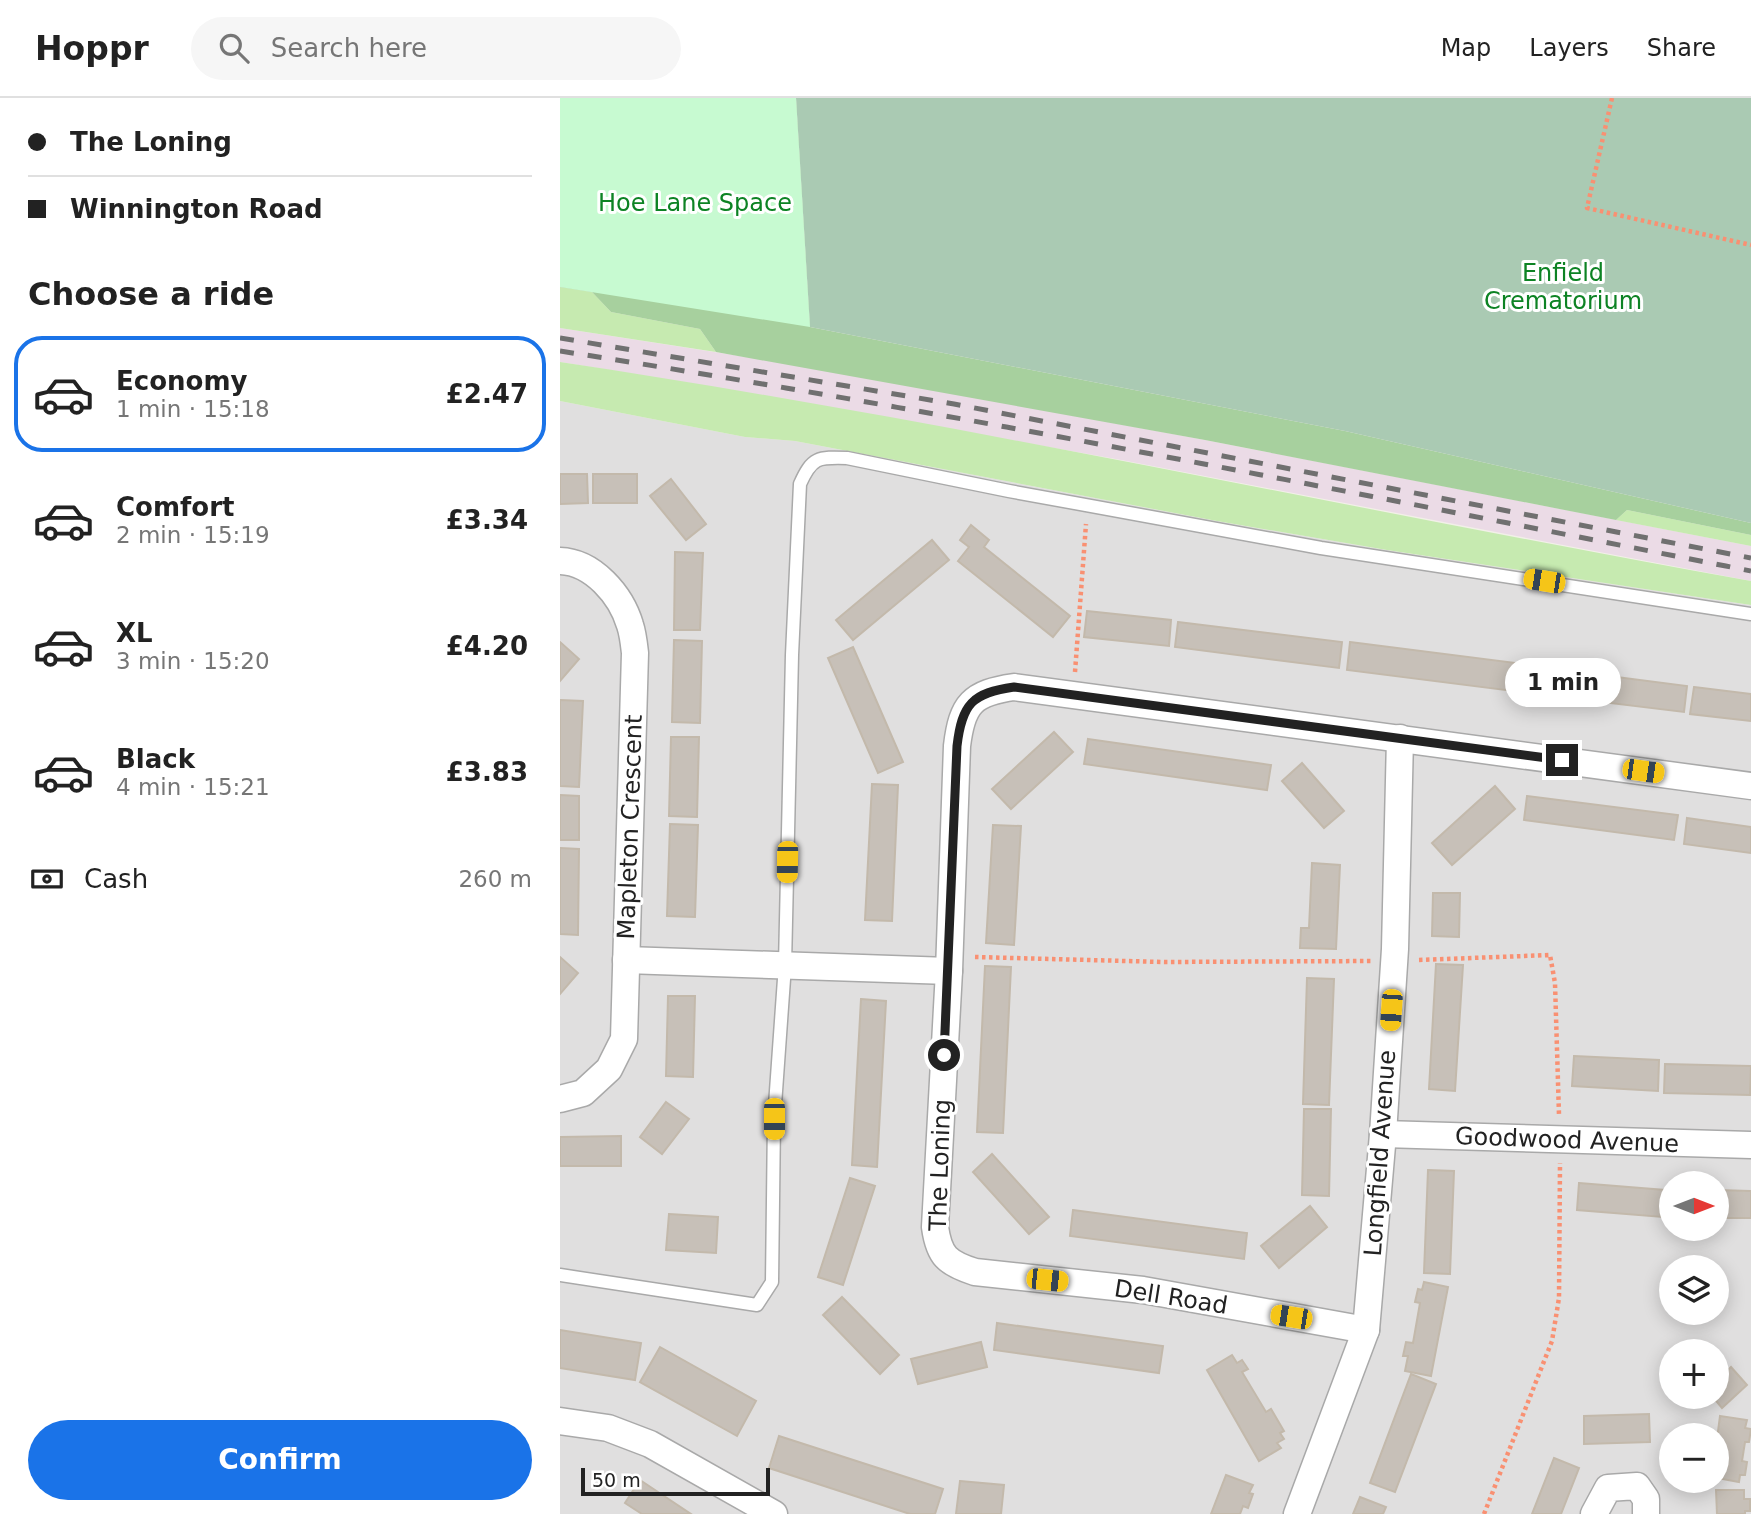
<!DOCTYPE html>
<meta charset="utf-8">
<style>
:root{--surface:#fff;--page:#f6f6f6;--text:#222;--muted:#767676;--line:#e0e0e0;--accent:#1a73e8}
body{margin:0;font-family:"DejaVu Sans",sans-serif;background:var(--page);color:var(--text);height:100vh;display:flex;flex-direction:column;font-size:26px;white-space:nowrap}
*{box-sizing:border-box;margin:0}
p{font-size:23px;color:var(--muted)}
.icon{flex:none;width:38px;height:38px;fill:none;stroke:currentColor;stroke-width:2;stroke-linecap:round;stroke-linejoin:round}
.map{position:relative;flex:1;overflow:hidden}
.sheet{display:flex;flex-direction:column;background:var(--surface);width:560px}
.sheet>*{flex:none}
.banner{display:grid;align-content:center;height:154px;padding:0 28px;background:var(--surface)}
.needle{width:46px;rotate:90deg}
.fabs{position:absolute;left:1099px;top:1073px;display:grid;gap:14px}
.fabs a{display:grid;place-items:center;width:70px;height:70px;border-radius:50%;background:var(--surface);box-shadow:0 4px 18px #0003;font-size:35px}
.scale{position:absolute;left:21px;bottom:18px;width:189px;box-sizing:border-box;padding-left:7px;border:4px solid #222;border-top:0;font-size:19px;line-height:24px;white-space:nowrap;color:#222;-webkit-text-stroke:5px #fff;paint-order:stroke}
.end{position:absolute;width:32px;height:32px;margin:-16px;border:9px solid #222;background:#fff;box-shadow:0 0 0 4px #fff}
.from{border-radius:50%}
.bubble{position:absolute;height:49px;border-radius:24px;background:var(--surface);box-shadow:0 4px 18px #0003;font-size:23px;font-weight:800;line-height:49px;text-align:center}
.car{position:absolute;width:21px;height:42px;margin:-21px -10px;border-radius:9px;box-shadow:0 0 5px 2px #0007;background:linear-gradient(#f5c518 24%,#345 0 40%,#f5c518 0 76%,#345 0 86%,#f5c518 0)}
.banner b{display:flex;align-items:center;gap:24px;height:66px;font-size:26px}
.banner b+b{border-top:2px solid var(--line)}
.banner i{width:18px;height:18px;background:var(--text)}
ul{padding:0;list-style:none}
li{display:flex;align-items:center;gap:21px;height:116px;margin:0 14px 10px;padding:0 14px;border:4px solid transparent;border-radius:28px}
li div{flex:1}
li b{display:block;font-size:26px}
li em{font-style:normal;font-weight:800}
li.on{border-color:var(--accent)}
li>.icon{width:63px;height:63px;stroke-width:1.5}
h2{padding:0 28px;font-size:32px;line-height:84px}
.pay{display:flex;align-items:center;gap:18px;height:77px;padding:0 28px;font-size:26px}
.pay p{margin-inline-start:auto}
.cta{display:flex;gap:14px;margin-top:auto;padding:14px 28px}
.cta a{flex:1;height:80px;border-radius:42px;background:var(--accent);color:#fff;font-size:28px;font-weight:800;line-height:80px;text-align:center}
header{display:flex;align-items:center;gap:42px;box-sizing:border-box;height:98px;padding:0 35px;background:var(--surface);border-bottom:2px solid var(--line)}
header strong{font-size:33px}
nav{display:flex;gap:38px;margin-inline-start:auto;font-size:24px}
.search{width:490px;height:63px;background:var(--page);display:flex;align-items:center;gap:18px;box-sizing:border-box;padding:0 24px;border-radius:38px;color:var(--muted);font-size:26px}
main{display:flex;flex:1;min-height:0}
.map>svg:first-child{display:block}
.residential{fill:#e0dfdf;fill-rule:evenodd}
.industrial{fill:#ebdbe6}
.grass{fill:#c6eab0}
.forest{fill:#a7d09e}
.cemetery{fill:#aacab3}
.park{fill:#c7fad1}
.building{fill:#c7c0b8;stroke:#c3b9ab;stroke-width:2}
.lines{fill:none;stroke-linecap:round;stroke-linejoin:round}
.lane-casing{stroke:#a9a9a9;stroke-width:15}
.street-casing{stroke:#a9a9a9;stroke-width:29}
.path{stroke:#f99072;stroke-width:4.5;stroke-dasharray:3.5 3.5;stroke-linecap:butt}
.lane{stroke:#fff;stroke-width:12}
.street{stroke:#fff;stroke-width:26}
.rail{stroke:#707070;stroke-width:5;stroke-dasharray:14 14;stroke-linecap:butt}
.route{stroke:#222;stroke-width:9}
.labels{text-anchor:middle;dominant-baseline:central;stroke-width:6;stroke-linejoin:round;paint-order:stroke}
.park-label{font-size:24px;fill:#0d8324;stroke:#fff}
.street-label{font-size:24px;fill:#222;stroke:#fff}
</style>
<header>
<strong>Hoppr</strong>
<div class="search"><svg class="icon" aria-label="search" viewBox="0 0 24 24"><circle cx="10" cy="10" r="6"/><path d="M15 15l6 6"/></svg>Search here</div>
<nav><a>Map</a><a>Layers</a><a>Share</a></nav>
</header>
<main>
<section class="sheet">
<div class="banner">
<b><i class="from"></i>The Loning</b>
<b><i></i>Winnington Road</b>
</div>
<h2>Choose a ride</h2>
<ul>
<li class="on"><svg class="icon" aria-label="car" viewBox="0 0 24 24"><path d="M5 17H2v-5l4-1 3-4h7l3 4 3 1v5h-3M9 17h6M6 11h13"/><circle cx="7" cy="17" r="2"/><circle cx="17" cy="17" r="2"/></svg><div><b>Economy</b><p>1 min · 15:18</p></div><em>£2.47</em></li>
<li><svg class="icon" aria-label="car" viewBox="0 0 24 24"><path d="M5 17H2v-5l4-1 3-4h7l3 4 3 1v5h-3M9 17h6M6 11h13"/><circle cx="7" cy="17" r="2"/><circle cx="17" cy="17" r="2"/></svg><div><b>Comfort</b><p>2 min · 15:19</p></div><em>£3.34</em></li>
<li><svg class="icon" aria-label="car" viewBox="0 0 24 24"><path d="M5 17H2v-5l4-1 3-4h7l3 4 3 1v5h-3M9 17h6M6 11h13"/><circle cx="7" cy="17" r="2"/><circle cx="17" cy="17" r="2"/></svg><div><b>XL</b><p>3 min · 15:20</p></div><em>£4.20</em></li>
<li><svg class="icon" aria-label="car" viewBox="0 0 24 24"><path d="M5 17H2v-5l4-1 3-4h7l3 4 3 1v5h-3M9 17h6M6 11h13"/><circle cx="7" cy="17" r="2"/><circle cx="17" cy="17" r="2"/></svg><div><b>Black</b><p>4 min · 15:21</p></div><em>£3.83</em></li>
</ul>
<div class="pay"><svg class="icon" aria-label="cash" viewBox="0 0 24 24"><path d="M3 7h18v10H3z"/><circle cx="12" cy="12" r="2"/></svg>Cash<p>260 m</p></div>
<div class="cta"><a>Confirm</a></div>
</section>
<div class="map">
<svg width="1191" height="1416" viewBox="0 0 1191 1416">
<rect width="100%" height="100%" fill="#f2f0e8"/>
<path class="residential" d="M0,303l185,36 50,4 422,80 170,29 364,55v909h-1191zM1111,1085h46v45h-46zM1111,1169h46v45h-46zM1111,1253h46v45h-46zM1111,1337h46v45h-46z"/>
<polygon class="industrial" points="0,230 244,268 645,342 1191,448 1191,483 556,361 147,288 0,264"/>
<g class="grass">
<polygon points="0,189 32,194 51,214 140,231 156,254 0,230"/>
<path d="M0,264c399,60 794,148 1191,219v24l-364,-55 -170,-29 -422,-80 -50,-4 -185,-36z"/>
<polygon points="1067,412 1191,437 1191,448 1056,422"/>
</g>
<polygon class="forest" points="236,0 250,229 785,333 1191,425 1191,437 1067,412 1056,422 645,342 156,254 140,231 51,214 32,194 0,189 0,114"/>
<polygon class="cemetery" points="236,0 1191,0 1191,425 785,333 250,229"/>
<polygon class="park" points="0,0 236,0 250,229 0,189"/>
<g class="building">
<polygon points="0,376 27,376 28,405 0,406"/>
<rect x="33" y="376" width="44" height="29"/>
<polygon points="111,381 146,426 126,442 90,398"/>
<polygon points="411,427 429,442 424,449 510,518 493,539 398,463 409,449 400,442"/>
<polygon points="372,442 389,462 293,542 276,522"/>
<polygon points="115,454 143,455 140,532 114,532"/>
<polygon points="527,513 611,522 609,548 524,539"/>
<polygon points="618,524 782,544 779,570 615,549"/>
<polygon points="114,542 142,543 140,625 112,624"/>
<polygon points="0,544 19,561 0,583"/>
<polygon points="790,544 956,565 953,593 787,572"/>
<polygon points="293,549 343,664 318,675 268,560"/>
<polygon points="963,567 1127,588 1124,614 960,594"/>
<polygon points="1134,589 1191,596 1191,623 1130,616"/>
<polygon points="0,602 23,603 19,689 0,688"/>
<polygon points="494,634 513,654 451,711 432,691"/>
<polygon points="111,639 139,639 137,719 109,718"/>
<polygon points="528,641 711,667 707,692 524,666"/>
<polygon points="742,665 784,713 764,730 722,683"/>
<polygon points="312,686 338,687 332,823 305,822"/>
<polygon points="935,688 955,711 892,767 872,745"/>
<polygon points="0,697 19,698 19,742 0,742"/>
<polygon points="967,698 1118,717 1114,742 964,722"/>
<polygon points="1127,720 1191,729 1191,755 1124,746"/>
<polygon points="110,726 138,727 135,819 107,818"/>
<polygon points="433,727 461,728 454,847 426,845"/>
<polygon points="0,750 19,751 18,837 0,836"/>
<polygon points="752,765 780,767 776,851 740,850 741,830 749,830"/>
<polygon points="873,795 900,795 899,839 872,838"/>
<polygon points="0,859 18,875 0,896"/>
<polygon points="876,866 903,867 895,993 869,991"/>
<polygon points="425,868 451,869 443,1035 417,1034"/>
<polygon points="747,880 774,881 769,1007 743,1006"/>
<polygon points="108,898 135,898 133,979 106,978"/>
<polygon points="301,901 326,903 317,1069 292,1067"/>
<polygon points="1014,958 1099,962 1098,993 1012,988"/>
<polygon points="1105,966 1191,968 1190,997 1104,995"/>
<polygon points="106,1004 129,1021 102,1056 80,1039"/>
<polygon points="744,1011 771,1011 769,1098 742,1097"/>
<polygon points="61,1038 61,1068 0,1068 0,1039"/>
<polygon points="432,1056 489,1119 469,1136 413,1074"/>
<polygon points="868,1072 894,1073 890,1176 864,1175"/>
<polygon points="290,1080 315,1088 283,1187 258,1179"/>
<polygon points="1019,1085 1105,1092 1103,1119 1017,1112"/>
<polygon points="1157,1092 1191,1093 1191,1120 1157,1120"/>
<polygon points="750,1108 767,1129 719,1170 701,1148"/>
<polygon points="513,1112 687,1135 684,1161 510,1138"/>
<polygon points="109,1116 158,1119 156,1155 106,1152"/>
<polygon points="864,1184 888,1189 871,1278 845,1273 848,1258 843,1258 846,1244 853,1245 860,1205 855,1204 858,1191 862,1192"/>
<polygon points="282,1199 339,1257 320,1276 263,1217"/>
<polygon points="437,1225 603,1248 599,1275 434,1252"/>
<polygon points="0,1232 81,1245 75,1282 0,1270"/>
<polygon points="421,1244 427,1269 358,1286 351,1261"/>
<polygon points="100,1249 196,1303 177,1338 80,1284"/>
<polygon points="672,1257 677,1265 682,1262 688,1271 682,1274 706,1314 711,1311 724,1333 720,1335 724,1341 717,1345 721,1350 699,1363 647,1272"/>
<polygon points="1171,1269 1187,1287 1162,1310 1152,1298 1157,1298 1157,1282"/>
<polygon points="851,1276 876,1286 835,1394 810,1385"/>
<polygon points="1089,1316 1090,1344 1024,1346 1024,1318"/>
<polygon points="1160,1318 1187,1322 1185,1330 1191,1331 1189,1344 1185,1344 1182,1363 1187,1364 1185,1377 1180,1377 1179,1384 1157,1380 1157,1341"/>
<polygon points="219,1338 383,1391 375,1416 350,1416 209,1370"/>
<polygon points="994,1360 1019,1370 1001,1416 972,1416"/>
<polygon points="666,1377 693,1387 689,1395 693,1396 688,1410 683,1408 680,1416 651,1416"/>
<polygon points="80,1382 131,1416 82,1416 65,1405"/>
<polygon points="400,1383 444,1387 441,1416 396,1416"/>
<polygon points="1156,1392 1184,1392 1184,1401 1190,1401 1190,1413 1185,1413 1185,1416 1157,1416"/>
<polygon points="800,1399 826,1409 823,1416 793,1416"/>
</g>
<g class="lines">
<defs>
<path id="lane" d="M0,1177l197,30 15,-23 2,-163 11,-154 7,-310 8,-171c12,-27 18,-27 47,-26l162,33 312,57 430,66"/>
<g id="street">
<path d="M0,463c33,1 61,34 70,64 3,9 4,19 5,28l-11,386 -15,30 -26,24 -23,6"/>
<polyline points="66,862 389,873"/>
<polyline points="823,1036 1191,1047"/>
<path d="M806,1232l-223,-40 -168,-18c-28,-9 -36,-16 -40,-45l14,-256 8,-225c5,-42 15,-53 57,-59l737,99"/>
<polyline points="0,1323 48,1330 90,1346 214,1416"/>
<polyline points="737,1416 806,1232 823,1036 835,851 840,640"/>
<polyline points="1034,1416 1048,1390 1077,1388 1086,1401 1086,1416"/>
</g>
</defs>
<use href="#lane" class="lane-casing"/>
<use href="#street" class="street-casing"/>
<g class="path">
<polyline points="1052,0 1027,110 1191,147"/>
<polyline points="515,574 526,426"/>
<polyline points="415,859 604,864 812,863"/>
<polyline points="859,862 990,857 995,885 999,1017"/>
<polyline points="924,1416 992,1243 999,1200 1000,1065"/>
</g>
<use href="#lane" class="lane"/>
<use href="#street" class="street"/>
<g class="rail">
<polyline points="0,240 394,306 1191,460"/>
<path d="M0,253c399,62 795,142 1191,220"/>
</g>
</g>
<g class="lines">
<path class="route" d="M384,957l13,-309c5,-42 15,-53 57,-59l548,73"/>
</g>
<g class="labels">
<g class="park-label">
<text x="135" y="105">Hoe Lane Space</text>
<text x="1003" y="175">Enfield<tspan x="1003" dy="28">Crematorium</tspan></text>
</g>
<g class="street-label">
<text transform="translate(70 729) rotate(-88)">Mapleton Crescent</text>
<text transform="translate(1007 1042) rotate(2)">Goodwood Avenue</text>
<text transform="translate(820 1055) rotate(-86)">Longfield Avenue</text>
<text transform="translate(380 1067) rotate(-88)">The Loning</text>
<text transform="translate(611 1199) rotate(9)">Dell Road</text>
</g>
</g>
</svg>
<div class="fabs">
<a><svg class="needle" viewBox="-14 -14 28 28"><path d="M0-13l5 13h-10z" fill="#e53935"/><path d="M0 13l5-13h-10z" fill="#767676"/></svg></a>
<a><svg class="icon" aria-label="layers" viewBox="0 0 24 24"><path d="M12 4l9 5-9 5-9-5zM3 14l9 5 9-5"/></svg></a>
<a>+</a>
<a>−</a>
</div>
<div class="scale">50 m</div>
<i class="end from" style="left:384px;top:957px"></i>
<i class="end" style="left:1002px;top:662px"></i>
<div class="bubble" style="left:945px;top:560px;width:116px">1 min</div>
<i class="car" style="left:984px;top:483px;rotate:279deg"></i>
<i class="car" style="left:1083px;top:673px;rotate:98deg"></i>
<i class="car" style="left:227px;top:764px;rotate:181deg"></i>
<i class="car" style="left:831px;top:912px;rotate:184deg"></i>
<i class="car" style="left:214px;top:1021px;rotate:180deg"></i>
<i class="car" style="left:487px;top:1182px;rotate:96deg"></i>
<i class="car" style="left:731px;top:1219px;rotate:279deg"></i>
</div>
</main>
